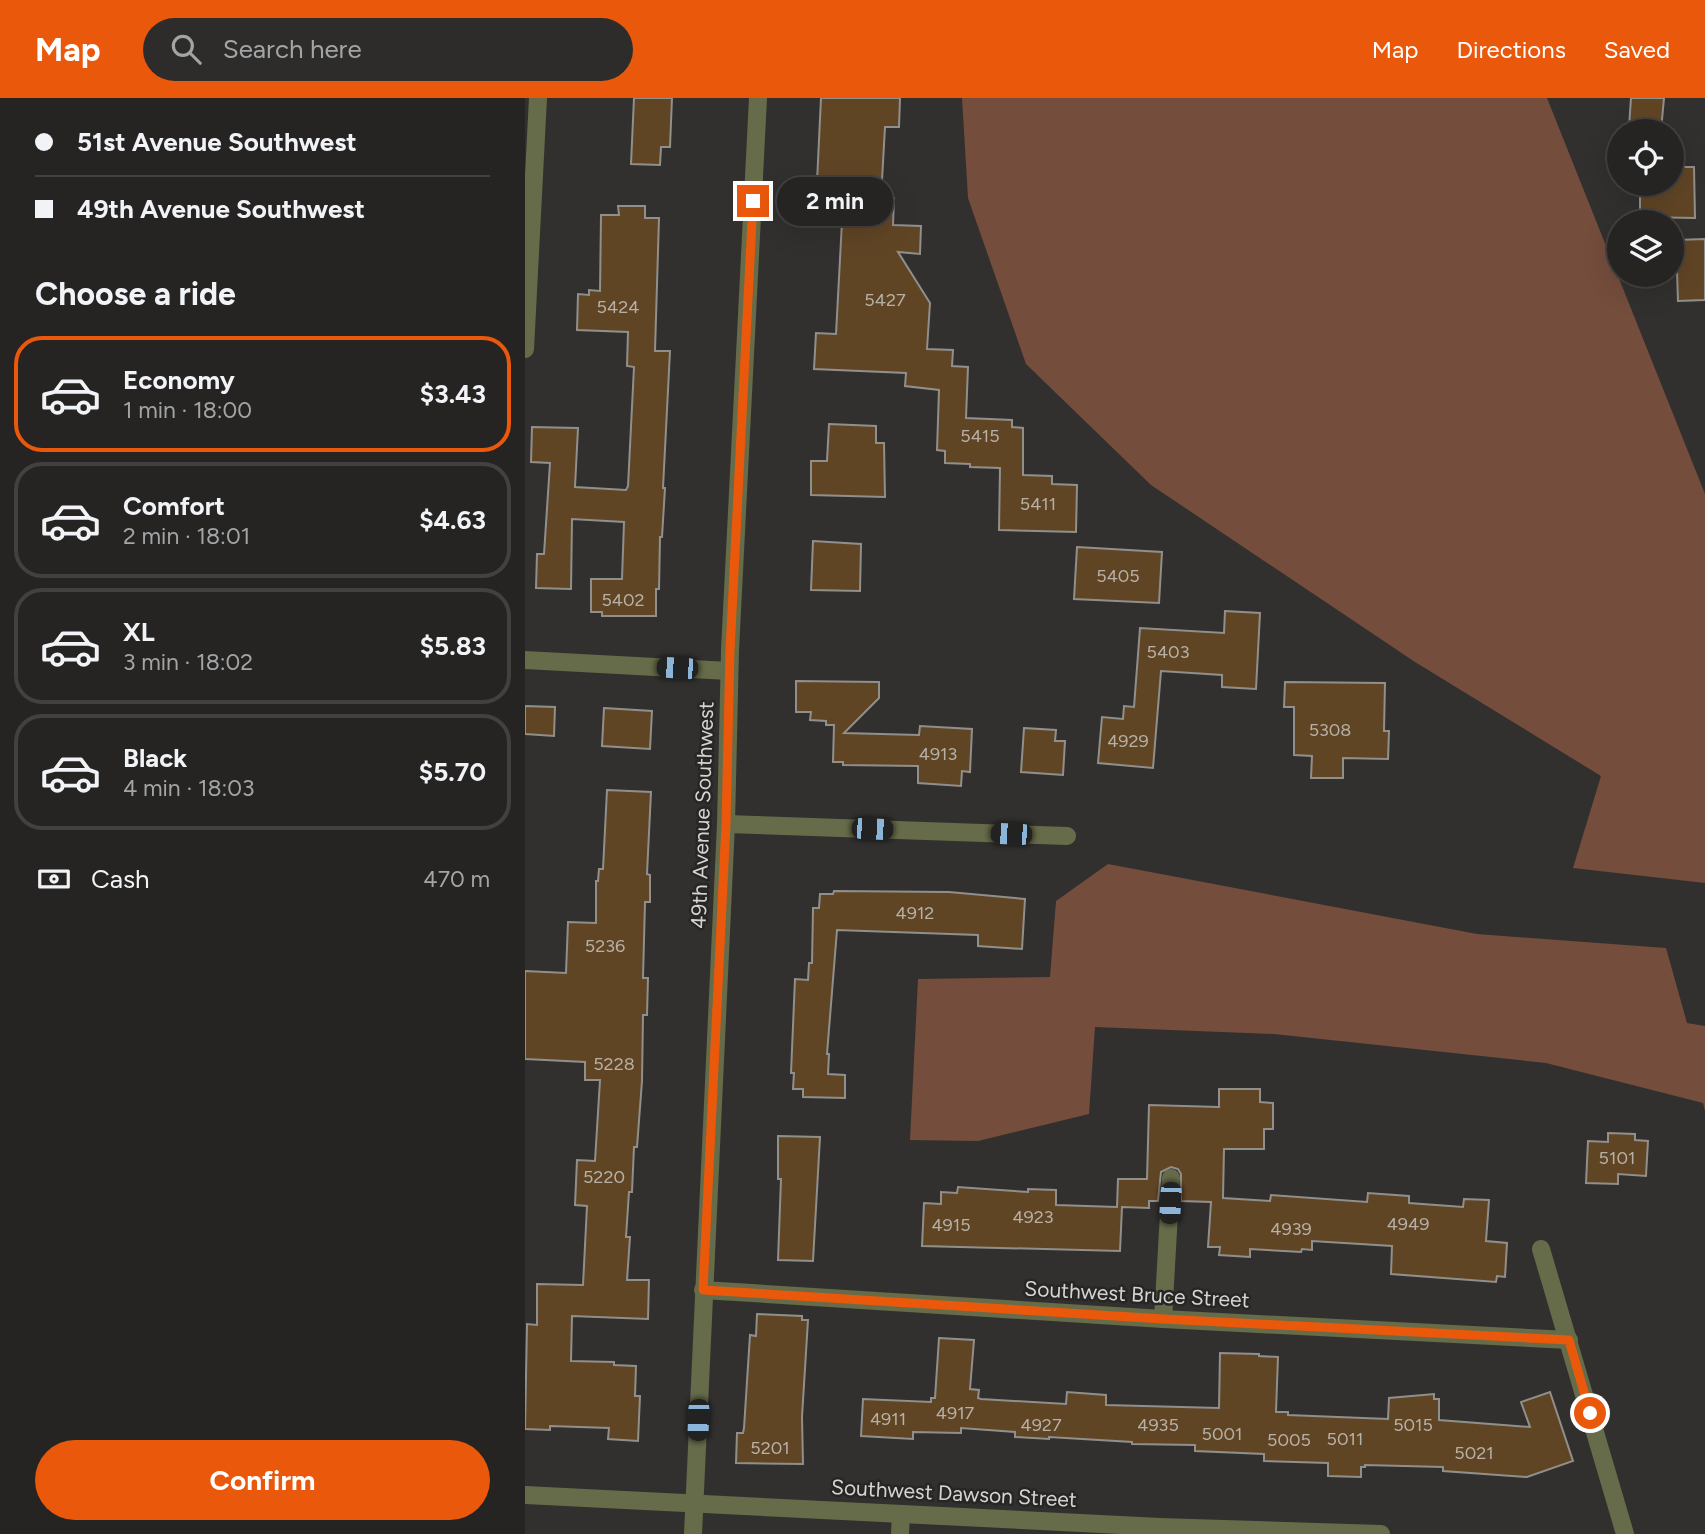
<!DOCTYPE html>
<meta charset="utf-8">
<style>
:root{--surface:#252422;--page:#2d2c2a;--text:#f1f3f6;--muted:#a3a4a5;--line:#424140;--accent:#ea580c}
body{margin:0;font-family:Figtree,sans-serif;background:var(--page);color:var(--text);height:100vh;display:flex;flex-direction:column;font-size:26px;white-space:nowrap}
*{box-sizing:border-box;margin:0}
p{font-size:23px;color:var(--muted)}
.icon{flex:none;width:38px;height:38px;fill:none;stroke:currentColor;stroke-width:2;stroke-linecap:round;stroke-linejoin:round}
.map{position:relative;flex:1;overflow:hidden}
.drawer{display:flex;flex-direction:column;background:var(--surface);width:525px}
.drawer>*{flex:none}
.banner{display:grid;align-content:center;height:154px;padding:0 35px;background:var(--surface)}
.fabs{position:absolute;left:1082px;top:21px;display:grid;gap:14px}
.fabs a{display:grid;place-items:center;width:77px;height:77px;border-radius:50%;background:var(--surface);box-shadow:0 7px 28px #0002,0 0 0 2px var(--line);font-size:35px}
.end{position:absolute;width:32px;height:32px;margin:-16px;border:9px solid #ea580c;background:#fff;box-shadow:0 0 0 4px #fff}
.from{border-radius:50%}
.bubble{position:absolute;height:49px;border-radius:24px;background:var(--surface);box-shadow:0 7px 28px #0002,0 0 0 2px var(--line);font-size:23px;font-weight:700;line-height:49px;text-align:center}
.car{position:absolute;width:21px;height:42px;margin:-21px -10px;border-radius:9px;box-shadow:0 0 5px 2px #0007;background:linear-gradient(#222 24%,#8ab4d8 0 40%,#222 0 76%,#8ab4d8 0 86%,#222 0)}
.banner b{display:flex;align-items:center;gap:24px;height:66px;font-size:26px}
.banner b+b{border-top:2px solid var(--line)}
.banner i{width:18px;height:18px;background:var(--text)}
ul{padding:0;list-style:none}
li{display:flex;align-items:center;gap:21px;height:116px;margin:0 14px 10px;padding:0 21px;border:4px solid var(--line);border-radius:28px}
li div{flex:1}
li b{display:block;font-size:26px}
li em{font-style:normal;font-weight:700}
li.current{border-color:var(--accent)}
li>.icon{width:63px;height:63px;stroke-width:1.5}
h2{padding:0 35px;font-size:32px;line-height:84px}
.pay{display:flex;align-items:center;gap:18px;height:77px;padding:0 35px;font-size:26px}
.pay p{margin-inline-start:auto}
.cta{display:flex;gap:14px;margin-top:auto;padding:14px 35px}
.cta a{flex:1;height:80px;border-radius:42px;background:var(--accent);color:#fff;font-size:28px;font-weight:700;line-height:80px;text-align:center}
header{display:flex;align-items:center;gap:42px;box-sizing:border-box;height:98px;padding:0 35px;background:var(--accent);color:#fff}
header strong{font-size:33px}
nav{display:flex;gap:38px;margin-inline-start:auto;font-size:24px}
.search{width:490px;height:63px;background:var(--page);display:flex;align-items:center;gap:18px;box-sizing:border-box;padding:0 24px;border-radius:38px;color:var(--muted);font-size:26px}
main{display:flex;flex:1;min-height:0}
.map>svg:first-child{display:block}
.forest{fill:#744d3c}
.building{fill:#604525;stroke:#918f8c;stroke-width:2}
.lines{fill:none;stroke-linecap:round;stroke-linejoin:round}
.minor{stroke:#666c49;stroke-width:18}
.route{stroke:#ea580c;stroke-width:9}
.labels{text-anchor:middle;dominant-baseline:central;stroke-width:5;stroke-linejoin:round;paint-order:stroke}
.number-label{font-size:18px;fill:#b7b0a7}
.street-label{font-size:21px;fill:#d4d4d2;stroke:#272624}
</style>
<header>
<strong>Map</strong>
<div class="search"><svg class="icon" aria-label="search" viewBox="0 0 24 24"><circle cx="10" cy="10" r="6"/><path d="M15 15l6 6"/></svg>Search here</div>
<nav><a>Map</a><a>Directions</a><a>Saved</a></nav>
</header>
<main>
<section class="drawer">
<div class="banner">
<b><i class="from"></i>51st Avenue Southwest</b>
<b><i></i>49th Avenue Southwest</b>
</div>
<h2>Choose a ride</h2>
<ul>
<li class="current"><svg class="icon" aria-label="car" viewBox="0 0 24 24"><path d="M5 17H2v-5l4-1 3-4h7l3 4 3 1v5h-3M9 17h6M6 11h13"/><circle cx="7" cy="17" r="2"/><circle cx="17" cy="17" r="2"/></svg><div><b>Economy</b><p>1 min · 18:00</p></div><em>$3.43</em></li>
<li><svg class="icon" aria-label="car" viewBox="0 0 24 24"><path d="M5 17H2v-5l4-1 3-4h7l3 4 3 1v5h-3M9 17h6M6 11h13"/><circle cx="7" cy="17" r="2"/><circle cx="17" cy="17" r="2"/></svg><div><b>Comfort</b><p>2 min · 18:01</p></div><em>$4.63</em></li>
<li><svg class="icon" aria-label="car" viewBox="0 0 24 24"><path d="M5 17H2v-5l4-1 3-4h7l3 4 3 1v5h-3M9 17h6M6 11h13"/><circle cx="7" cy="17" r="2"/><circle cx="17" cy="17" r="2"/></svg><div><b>XL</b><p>3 min · 18:02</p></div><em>$5.83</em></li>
<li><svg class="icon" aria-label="car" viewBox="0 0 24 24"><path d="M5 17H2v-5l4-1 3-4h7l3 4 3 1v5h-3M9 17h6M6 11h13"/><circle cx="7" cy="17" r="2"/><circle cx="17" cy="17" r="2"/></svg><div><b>Black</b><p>4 min · 18:03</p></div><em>$5.70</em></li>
</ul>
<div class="pay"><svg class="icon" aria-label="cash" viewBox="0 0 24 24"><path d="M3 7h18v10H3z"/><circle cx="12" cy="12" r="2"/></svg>Cash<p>470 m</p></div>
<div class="cta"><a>Confirm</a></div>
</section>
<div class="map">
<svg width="1180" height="1436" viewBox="0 0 1180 1436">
<rect width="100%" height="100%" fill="#31302e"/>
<g class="forest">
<polygon points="437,0 1022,0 1180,396 1180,785 1048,770 1076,678 890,564 626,387 501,266 443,100"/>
<polygon points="583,766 952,836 1141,850 1162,925 1180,928 1180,1013 1178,1005 1021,965 749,936 570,929 564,1016 453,1043 385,1042 393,881 525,879 531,803"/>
</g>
<g class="building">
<polygon points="109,0 147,0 145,49 136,49 135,67 106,66"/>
<polygon points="296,0 375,0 374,29 360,29 356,100 369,100 368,127 396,128 395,156 373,154 405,205 402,251 428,252 427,268 443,269 441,320 487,322 487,329 498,330 498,377 527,378 527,386 552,387 551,434 474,432 475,370 445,369 445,366 420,365 420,353 412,352 414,292 380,288 381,275 289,271 291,235 311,236 319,86 292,84"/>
<polygon points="1106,0 1139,0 1136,33 1104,29"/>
<polygon points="1146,69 1169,69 1170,120 1115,119 1115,86 1146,86"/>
<polygon points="93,108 120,108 120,120 134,120 130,253 145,253 138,390 140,390 137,439 135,439 134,491 131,491 131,518 77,518 77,514 66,514 66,481 97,481 99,424 47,421 46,491 11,490 12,456 19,456 25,365 6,364 7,329 53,330 50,389 101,392 103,388 109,269 102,268 103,234 52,232 53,196 64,197 64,192 75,193 76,117 94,117"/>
<polygon points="1180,141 1180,202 1153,203 1151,142"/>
<polygon points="304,326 351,328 351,345 359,345 360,399 286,397 286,363 302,363"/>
<polygon points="288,443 336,446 335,493 286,492"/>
<polygon points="552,449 637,454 634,505 549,501"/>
<polygon points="700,513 735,515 731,591 697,589 697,577 636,573 628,670 573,665 577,619 598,621 599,608 609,609 615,530 699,535"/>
<polygon points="271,583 354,584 354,600 319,635 394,637 395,628 447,631 445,674 437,673 436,688 393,685 393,668 318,667 318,664 308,664 309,627 301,627 301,623 285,622 286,614 271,614"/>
<polygon points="760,584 860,585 859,633 864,633 863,661 818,660 818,680 786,680 787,658 769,657 769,609 759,609"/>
<polygon points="0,608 30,609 29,638 0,636"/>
<polygon points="79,610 127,613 125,651 77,648"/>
<polygon points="499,630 531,632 530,643 540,643 538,677 496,674"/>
<polygon points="82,692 126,694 122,776 125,777 125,804 120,804 118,880 123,880 122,917 118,917 117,983 112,1049 109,1049 107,1094 104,1094 101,1139 105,1139 102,1182 124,1182 123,1221 47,1218 46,1263 89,1264 89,1267 111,1268 110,1298 115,1298 113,1343 83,1341 84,1330 25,1328 25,1332 0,1331 2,1226 12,1227 12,1186 58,1187 62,1108 50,1107 52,1062 70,1063 75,982 60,982 60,964 0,961 0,873 41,875 43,824 71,825 71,783 73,783 74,771 78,771"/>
<polygon points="309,793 424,794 500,801 497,851 453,848 453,837 312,832 302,956 304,956 303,976 320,977 320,1000 278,999 278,991 268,991 269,975 266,975 270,881 283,882 284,865 287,865 288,810 294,810 295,796 308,796"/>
<polygon points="694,991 735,991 735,1004 748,1005 748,1031 739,1031 739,1051 699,1051 698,1100 745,1103 746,1097 842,1104 843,1095 884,1098 884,1105 938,1109 939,1101 964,1102 961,1143 982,1145 980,1179 972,1178 971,1184 866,1176 867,1148 787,1143 787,1152 777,1151 776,1154 725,1151 725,1159 694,1157 695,1149 683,1149 686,1104 656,1103 656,1076 653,1071 646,1069 636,1074 633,1103 624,1103 624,1110 597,1109 595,1153 397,1148 399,1105 416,1106 416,1094 432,1095 433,1089 503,1094 503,1091 531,1092 531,1107 592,1109 593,1081 622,1081 624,1007 694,1009"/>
<polygon points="1083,1035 1110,1036 1110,1042 1123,1043 1121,1078 1093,1076 1093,1086 1061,1085 1063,1043 1083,1044"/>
<polygon points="253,1038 295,1039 288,1163 253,1162 256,1081 253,1081"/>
<polygon points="232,1216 277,1218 277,1222 283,1222 277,1319 278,1366 211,1365 212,1335 218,1335 219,1330 225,1237 231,1238"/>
<polygon points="414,1240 449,1242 445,1291 454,1292 453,1300 456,1301 541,1306 542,1294 581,1297 581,1307 694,1310 695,1255 734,1256 734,1258 753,1259 751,1314 763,1314 763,1317 863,1321 864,1300 909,1296 909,1301 914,1301 914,1322 1005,1329 996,1304 1025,1294 1048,1363 1002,1379 918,1373 918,1369 840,1367 840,1369 836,1369 836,1379 803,1378 803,1365 739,1363 739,1356 670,1353 670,1347 607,1346 607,1344 524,1339 524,1341 490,1339 490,1334 436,1330 436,1335 388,1334 388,1341 336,1338 338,1301 406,1304 406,1300 410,1300"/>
</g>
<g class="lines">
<g class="minor">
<polyline points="0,251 13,0"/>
<polyline points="0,562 204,573"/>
<polyline points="201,726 542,738"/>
<polyline points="1016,1151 1100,1436"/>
<polyline points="178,1192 638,1221 1044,1242"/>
<polyline points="638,1221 646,1080"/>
<polyline points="0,1397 635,1429 856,1436"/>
<polyline points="168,1436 201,726 205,552 233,0"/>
<polyline points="375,1436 376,1416"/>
</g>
</g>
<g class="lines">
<polyline class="route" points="228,103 205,552 201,726 178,1192 638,1221 1044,1242 1065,1315"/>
</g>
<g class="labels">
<g class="number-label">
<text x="360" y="202">5427</text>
<text x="93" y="209">5424</text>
<text x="455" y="338">5415</text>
<text x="513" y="406">5411</text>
<text x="593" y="478">5405</text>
<text x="98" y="502">5402</text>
<text x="643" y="554">5403</text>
<text x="805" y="632">5308</text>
<text x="603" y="643">4929</text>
<text x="413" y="656">4913</text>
<text x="390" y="815">4912</text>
<text x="80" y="848">5236</text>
<text x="89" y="966">5228</text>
<text x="1092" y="1060">5101</text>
<text x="79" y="1079">5220</text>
<text x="508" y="1119">4923</text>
<text x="883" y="1126">4949</text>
<text x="426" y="1127">4915</text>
<text x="766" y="1131">4939</text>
<text x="430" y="1315">4917</text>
<text x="363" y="1321">4911</text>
<text x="516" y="1327">4927</text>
<text x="633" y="1327">4935</text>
<text x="888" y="1327">5015</text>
<text x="697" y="1336">5001</text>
<text x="820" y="1341">5011</text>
<text x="764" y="1342">5005</text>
<text x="245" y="1350">5201</text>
<text x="949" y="1355">5021</text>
</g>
<g class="street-label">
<text transform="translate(177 717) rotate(-88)">49th Avenue Southwest</text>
<text transform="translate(612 1196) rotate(3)">Southwest Bruce Street</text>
<text transform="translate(429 1395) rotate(3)">Southwest Dawson Street</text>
</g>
</g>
</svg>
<div class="fabs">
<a><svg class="icon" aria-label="locate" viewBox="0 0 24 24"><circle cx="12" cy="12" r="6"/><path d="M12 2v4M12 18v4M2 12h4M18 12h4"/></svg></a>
<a><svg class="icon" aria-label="layers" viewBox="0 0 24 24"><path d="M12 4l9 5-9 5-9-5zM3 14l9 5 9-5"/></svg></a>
</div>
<i class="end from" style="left:1065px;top:1315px"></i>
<i class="end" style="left:228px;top:103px"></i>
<div class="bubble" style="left:252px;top:79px;width:116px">2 min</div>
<i class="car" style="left:152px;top:570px;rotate:273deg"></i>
<i class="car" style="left:347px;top:731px;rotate:92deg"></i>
<i class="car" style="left:486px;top:736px;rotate:272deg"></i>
<i class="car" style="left:645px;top:1105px;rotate:183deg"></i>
<i class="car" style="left:173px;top:1322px;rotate:182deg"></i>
</div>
</main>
